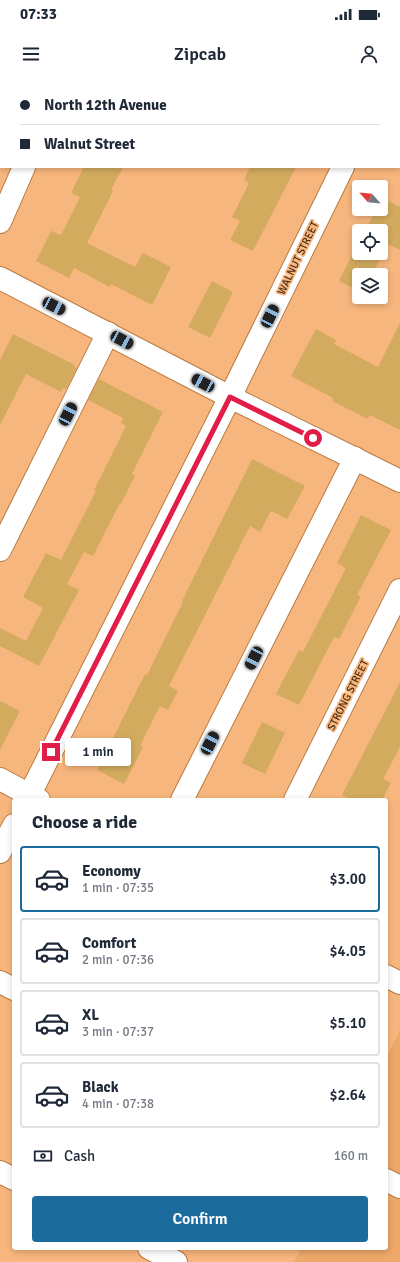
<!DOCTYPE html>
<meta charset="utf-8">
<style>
:root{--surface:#fff;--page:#f6f6f7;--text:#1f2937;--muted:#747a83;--line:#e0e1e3;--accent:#1b6b9d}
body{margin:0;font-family:Signika,sans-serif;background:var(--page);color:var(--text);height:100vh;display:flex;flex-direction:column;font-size:15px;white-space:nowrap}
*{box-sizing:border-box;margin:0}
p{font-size:13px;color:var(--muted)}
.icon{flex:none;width:22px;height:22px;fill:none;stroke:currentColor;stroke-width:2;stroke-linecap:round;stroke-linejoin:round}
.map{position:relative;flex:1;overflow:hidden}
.details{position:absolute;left:12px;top:718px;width:376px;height:452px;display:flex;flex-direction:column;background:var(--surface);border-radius:4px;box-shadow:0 2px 6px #0003}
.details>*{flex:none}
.guide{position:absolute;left:0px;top:0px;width:400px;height:88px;box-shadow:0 2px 6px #0003;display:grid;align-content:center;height:88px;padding:0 20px;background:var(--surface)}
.needle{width:26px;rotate:297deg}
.tools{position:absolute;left:352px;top:100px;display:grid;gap:8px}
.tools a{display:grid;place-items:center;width:36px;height:36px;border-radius:4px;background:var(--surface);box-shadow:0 2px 6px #0003;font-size:20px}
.end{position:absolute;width:18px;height:18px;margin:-9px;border:5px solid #e11d48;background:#fff;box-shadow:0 0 0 2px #fff}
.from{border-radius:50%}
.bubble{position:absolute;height:28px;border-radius:4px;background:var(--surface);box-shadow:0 2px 6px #0003;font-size:13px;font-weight:600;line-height:28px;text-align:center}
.car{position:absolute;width:12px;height:24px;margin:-12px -6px;border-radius:5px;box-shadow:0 0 3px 1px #0007;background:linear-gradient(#222 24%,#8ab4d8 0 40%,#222 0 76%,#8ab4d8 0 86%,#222 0)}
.guide b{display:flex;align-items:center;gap:14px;height:38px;font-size:15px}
.guide b+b{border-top:1px solid var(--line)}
.guide i{width:10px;height:10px;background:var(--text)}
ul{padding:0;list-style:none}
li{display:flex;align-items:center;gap:12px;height:66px;margin:0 8px 6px;padding:0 12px;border:2px solid var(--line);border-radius:4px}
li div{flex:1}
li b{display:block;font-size:15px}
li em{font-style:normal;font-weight:600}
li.selected{border-color:var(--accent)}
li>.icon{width:36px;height:36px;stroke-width:1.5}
h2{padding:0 20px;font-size:18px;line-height:48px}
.pay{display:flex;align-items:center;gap:10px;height:44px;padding:0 20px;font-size:15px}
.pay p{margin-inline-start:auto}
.action{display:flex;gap:8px;margin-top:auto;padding:8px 20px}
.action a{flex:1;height:46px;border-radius:4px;background:var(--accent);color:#fff;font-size:16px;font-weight:600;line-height:46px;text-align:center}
.status{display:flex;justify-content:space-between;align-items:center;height:28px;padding:0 20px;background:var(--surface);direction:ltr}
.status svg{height:11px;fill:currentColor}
header{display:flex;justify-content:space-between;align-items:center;height:52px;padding:0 20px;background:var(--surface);font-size:18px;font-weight:600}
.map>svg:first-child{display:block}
.built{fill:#eea868}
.building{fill:#d3ab5f}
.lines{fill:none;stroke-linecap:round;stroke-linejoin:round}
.minor-casing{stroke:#b97c43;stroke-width:24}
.minor{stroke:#fff;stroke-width:22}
.route{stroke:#e11d48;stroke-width:5}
.labels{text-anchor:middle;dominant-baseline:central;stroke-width:3.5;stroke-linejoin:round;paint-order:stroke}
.street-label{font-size:11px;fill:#482e16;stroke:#f7b67d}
</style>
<div class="status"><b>07:33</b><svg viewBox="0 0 49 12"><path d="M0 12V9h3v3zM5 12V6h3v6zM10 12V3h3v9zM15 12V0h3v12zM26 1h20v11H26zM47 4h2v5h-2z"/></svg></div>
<header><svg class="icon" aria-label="menu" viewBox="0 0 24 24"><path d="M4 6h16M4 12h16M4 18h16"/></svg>Zipcab<svg class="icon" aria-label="person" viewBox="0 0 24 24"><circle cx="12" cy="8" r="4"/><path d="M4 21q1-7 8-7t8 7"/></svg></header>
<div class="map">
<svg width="400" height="1182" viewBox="0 0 400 1182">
<rect width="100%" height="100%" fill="#f7b67d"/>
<polygon class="built" points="400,950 400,1182 294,1182 302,1168 386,1168 386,978"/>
<g class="building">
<polygon points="84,87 123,87 111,110 113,111 87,163 135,187 143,173 171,187 152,225 111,204 110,207 74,188 69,198 36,181 51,151 61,155 80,117 71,113"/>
<polygon points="250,87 296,87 253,171 230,160 240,141 232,137 249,103 244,100"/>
<polygon points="382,118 400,127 400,170 388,164 372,195 359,195 359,211 339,201 359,161 359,173 381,173 381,151 365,151 376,129 381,129"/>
<polygon points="212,201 233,212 210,258 188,247"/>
<polygon points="400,243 400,350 370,335 368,339 332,321 333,318 291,296 316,249 336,260 334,264 378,287"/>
<polygon points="13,254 75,285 74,287 77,288 66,309 63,308 61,312 26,294 0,345 0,280"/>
<polygon points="99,299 163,332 132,394 135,396 121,424 120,423 93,476 84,472 67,504 79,510 39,586 0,566 0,548 26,561 43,528 23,517 46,473 61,480 96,411 94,410 126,346 121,343 123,338 88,320"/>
<polygon points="252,379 305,406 287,439 271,431 260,452 250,446 169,606 178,611 168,630 160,626 140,666 143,667 124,704 97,690 145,594 147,595 183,522 182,521"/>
<polygon points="361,435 391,450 357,515 361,516 339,559 334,557 299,625 276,614 299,570 303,572 346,488 337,483"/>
<polygon points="400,602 400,667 383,699 391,703 382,720 351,720 342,715"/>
<polygon points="0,621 20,631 0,670"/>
<polygon points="262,642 285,653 265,694 242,683"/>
</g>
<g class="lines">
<defs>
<g id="minor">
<polyline points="65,1 66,0"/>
<polyline points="385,1 386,0"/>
<polyline points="0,142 24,87"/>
<polyline points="0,198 230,317 400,401"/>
<polyline points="0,470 108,253"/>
<polyline points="0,699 39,720"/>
<polyline points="27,720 230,317 343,87"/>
<polyline points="182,720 355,378"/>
<polyline points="295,720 400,510"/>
<polyline points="0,772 14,745"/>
<polyline points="386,896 400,903"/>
<polyline points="0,902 14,909"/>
<polyline points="0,1092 14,1099"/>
<polyline points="386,1100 400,1107"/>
<polyline points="149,1168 176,1182"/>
</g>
</defs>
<use href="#minor" class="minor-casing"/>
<use href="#minor" class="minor"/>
</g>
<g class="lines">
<polyline class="route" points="51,672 230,317 313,358"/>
</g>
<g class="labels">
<g class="street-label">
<text transform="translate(298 178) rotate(-64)">WALNUT STREET</text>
<text transform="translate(348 615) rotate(-63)">STRONG STREET</text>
</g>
</g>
</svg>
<div class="tools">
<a><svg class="needle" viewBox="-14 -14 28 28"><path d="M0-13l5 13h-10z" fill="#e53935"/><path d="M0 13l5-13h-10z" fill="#747a83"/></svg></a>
<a><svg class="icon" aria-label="locate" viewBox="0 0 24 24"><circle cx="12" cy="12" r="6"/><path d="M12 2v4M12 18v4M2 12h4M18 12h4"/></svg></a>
<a><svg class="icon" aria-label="layers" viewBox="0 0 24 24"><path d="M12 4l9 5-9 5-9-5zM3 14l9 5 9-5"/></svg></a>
</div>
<i class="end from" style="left:313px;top:358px"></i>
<i class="end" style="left:51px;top:672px"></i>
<div class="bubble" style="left:65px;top:658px;width:66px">1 min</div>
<i class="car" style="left:54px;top:226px;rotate:117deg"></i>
<i class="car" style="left:270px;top:236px;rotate:26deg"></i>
<i class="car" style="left:122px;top:260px;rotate:118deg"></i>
<i class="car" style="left:203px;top:303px;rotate:298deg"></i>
<i class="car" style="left:68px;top:334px;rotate:27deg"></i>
<i class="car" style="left:254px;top:578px;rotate:207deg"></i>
<i class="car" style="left:210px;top:663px;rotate:27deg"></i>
<div class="guide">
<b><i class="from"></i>North 12th Avenue</b>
<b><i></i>Walnut Street</b>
</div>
<section class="details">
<h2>Choose a ride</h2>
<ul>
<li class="selected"><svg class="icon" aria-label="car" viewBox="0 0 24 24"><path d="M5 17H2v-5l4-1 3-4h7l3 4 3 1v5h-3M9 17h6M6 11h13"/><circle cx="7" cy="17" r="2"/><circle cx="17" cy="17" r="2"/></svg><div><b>Economy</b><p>1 min · 07:35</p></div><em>$3.00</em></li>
<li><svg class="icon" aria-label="car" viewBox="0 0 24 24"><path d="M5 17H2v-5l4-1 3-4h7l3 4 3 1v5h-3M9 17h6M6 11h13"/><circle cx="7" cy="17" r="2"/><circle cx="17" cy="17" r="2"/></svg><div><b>Comfort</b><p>2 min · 07:36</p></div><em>$4.05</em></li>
<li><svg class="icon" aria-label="car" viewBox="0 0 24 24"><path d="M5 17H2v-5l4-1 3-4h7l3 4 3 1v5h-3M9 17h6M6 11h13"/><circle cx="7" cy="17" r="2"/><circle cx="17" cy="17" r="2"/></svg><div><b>XL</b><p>3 min · 07:37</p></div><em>$5.10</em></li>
<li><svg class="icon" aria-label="car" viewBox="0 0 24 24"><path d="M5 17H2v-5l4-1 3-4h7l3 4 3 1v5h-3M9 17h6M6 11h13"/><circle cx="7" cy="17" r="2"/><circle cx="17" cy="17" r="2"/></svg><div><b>Black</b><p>4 min · 07:38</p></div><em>$2.64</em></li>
</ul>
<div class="pay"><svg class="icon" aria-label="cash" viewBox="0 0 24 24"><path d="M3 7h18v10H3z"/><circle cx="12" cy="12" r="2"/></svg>Cash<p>160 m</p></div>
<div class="action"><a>Confirm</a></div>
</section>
</div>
